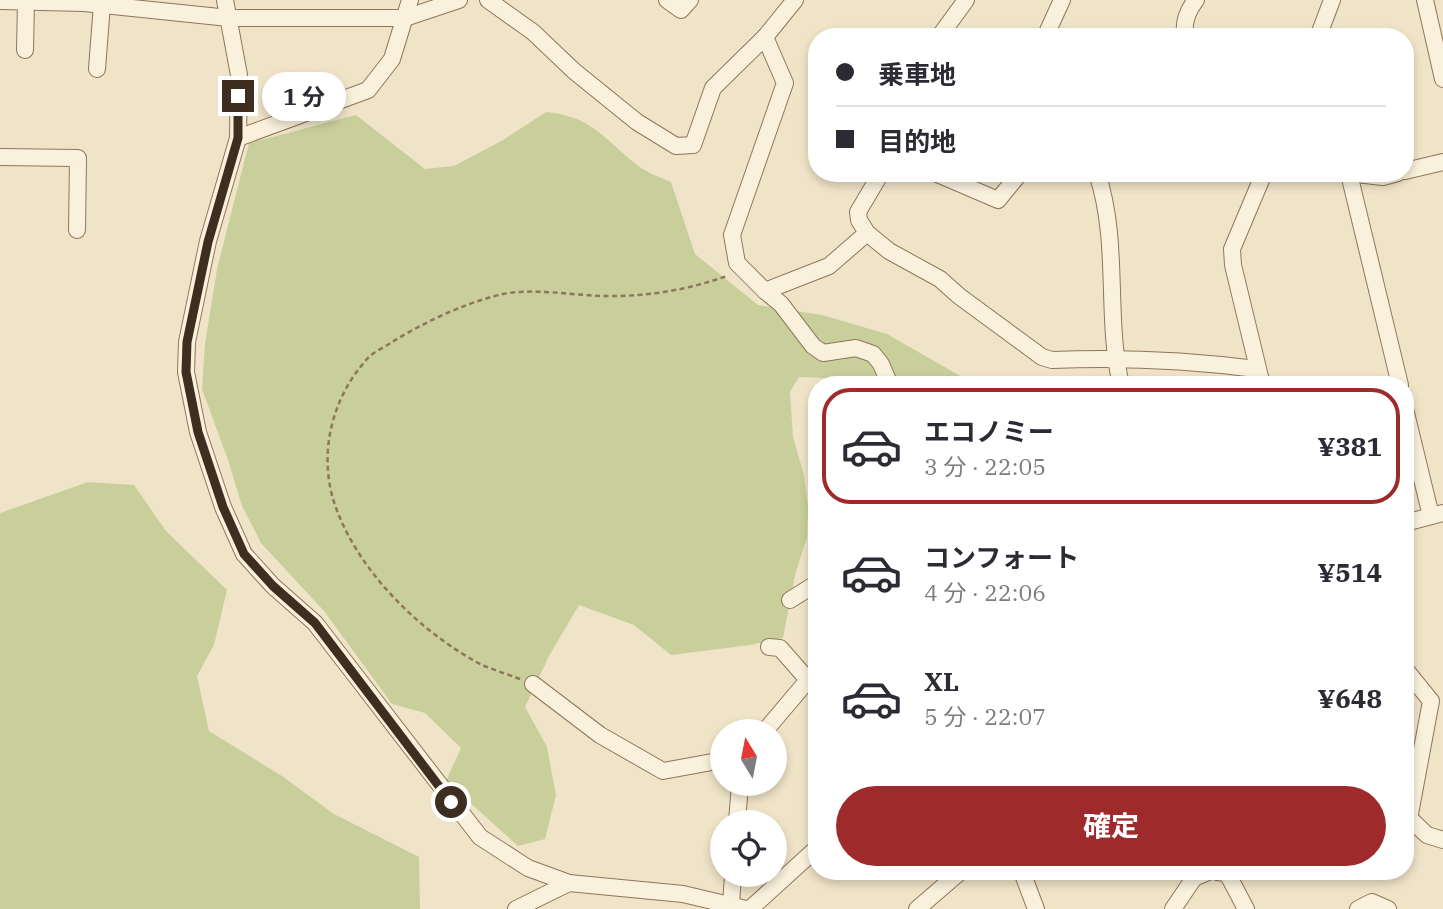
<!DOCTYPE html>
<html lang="ja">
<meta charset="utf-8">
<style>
:root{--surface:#fff;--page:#f7f7f7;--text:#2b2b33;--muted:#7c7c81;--line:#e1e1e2;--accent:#9e2a2b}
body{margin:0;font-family:"IBM Plex Serif","Noto Sans JP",serif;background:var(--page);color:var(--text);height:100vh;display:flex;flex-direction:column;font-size:26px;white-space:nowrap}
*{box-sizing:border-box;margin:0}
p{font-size:23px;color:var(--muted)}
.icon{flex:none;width:38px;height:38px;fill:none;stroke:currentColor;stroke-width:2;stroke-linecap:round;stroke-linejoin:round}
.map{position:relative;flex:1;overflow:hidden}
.side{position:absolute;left:808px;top:376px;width:606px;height:504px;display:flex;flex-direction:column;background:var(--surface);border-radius:28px;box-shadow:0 4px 10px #0003}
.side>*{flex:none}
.hud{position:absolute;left:808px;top:28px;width:606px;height:154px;border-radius:28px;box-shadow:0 4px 10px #0003;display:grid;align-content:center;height:154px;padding:0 28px;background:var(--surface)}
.needle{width:46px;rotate:350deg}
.fabs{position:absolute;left:710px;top:719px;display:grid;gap:14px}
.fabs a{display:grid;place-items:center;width:77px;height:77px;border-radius:50%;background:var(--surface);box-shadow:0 4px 10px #0003;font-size:35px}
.end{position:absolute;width:32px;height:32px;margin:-16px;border:9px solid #3d2e20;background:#fff;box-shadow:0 0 0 4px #fff}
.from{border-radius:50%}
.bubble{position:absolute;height:49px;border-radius:24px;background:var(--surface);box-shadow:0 4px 10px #0003;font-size:23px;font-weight:700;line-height:49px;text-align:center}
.hud b{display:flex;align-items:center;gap:24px;height:66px;font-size:26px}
.hud b+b{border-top:2px solid var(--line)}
.hud i{width:18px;height:18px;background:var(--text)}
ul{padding:12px 0 0;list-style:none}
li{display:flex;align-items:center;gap:21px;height:116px;margin:0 14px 10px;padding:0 14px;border:4px solid transparent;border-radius:28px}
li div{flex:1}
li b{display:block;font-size:26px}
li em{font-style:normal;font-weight:700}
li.active{border-color:var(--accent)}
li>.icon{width:63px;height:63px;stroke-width:1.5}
.primary-button{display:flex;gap:14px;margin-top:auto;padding:14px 28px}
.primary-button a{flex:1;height:80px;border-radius:42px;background:var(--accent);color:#fff;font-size:28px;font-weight:700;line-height:80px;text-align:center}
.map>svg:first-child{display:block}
.green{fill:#c9cf9b}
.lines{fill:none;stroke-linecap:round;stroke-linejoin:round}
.minor-casing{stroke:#8d765c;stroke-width:18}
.path{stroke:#8d765c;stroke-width:2.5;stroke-dasharray:5 3.5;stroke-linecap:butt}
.minor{stroke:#faf1dc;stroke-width:16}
.route{stroke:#3d2e20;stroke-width:9}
</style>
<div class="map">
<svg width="1443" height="909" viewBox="0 0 1443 909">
<rect width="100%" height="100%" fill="#f0e4c8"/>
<g class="green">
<path d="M546,112c47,5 57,26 91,53 10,8 23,12 34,17l24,72 63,51 64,10 65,19 89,51h-118l-10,-6 -49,-2 -9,15 3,45 11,38 4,33 -1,29 -12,38 -12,63 -33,7 -79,10 -37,-30 -55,-20 -30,51 -24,51 22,40 9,48 -11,44 -27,7 -72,-65 15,-33 -36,-35 -33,-9 -68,-93 -63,-68 -19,-37 -14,-46 -26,-71 3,-45 12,-75 32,-126 107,-28 69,54 29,-3 49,-26z"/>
<polygon points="88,482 134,485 166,531 227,590 214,645 197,676 209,731 282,776 334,814 419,857 420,909 0,909 0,513"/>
</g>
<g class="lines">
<defs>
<g id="minor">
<polyline points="225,0 239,75 238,138 208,241 187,342 186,372 198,432 223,507 244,554 273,586 315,623 480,837 528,868 569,883 683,894 746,909"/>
<polyline points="488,0 533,32 574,71 637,122 676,146 693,145 713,88 765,37 795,0"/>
<polyline points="667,0 681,10 690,0"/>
<polyline points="1425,0 1443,79"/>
<polyline points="0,1 84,3 229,18 405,18 459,0"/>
<polyline points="765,37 785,83 732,235 737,263 765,291 781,304 813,346 823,353 856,348 873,354 881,364 890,385"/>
<polyline points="939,37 966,0"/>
<polyline points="1045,37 1062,0"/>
<path d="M1185,37c-2,-15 2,-26 11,-37"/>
<polyline points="1318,37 1332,0"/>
<polyline points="25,50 26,1"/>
<polyline points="97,69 102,4"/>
<polyline points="238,138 368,90 392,59 410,0"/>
<polyline points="0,157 78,158 77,230"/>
<polyline points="1405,171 1443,162"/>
<path d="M881,173l-23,39 1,8 8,13 22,18 51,28 19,17 83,61 10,3c69,-3 136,0 204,9"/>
<polyline points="935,173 998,200 1020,173"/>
<path d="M1097,173c23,69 8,143 24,212"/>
<polyline points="1347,173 1383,177 1398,173"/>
<polyline points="1349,174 1400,385"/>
<polyline points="765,291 829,266 867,233"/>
<polyline points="1262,385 1233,265 1232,249 1264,173"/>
<polyline points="1405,409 1431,516"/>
<polyline points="1405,523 1443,513"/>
<polyline points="790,600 817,583"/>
<polyline points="1405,669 1431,701 1409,819"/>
<polyline points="533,684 600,735 663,771 723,760"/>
<polyline points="764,732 808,680 780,648 769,647"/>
<polyline points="1405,814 1427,835 1443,840"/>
<polyline points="737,822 740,784"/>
<polyline points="1022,872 1036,909"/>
<polyline points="1217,872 1227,873 1246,909"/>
<polyline points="731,905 733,875"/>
<polyline points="516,909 569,883"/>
<polyline points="750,909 817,848"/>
<polyline points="917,909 960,872"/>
<polyline points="1173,909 1194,878 1208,872"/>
<polyline points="1358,909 1372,902 1388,909"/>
</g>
</defs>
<use href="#minor" class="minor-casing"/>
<path class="path" d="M520,679c-13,-5 -27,-9 -40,-15 -59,-32 -117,-88 -142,-151 -22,-53 -8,-115 31,-156 6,-6 16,-10 23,-15 33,-20 72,-39 111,-48 32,-6 67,1 100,2 43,1 84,-6 124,-20"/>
<use href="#minor" class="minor"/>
</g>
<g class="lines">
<polyline class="route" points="238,96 238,138 208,242 187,342 186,372 198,432 223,507 244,554 273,586 315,623 451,802"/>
</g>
</svg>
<div class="fabs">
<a><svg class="needle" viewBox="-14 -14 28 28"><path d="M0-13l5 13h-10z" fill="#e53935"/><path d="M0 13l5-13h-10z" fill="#7c7c81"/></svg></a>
<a><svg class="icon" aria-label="locate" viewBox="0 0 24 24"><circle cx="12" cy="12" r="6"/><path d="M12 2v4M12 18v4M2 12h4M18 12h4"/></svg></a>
</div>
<i class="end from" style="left:451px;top:802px"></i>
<i class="end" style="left:238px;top:96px"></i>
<div class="bubble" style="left:262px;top:72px;width:84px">1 分</div>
<div class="hud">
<b><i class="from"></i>乗車地</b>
<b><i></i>目的地</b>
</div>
<section class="side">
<ul>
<li class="active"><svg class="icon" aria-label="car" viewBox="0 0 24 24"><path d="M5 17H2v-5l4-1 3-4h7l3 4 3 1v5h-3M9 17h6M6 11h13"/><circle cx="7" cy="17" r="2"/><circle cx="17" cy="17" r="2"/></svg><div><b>エコノミー</b><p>3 分 · 22:05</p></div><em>¥381</em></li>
<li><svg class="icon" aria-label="car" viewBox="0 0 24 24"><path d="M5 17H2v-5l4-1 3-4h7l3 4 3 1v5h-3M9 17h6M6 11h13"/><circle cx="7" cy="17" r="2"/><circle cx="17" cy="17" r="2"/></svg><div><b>コンフォート</b><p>4 分 · 22:06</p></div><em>¥514</em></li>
<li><svg class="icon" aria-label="car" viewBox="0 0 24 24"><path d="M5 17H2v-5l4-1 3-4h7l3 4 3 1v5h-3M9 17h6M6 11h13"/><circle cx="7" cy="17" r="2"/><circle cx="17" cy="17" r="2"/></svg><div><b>XL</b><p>5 分 · 22:07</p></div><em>¥648</em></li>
</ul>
<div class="primary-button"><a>確定</a></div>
</section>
</div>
